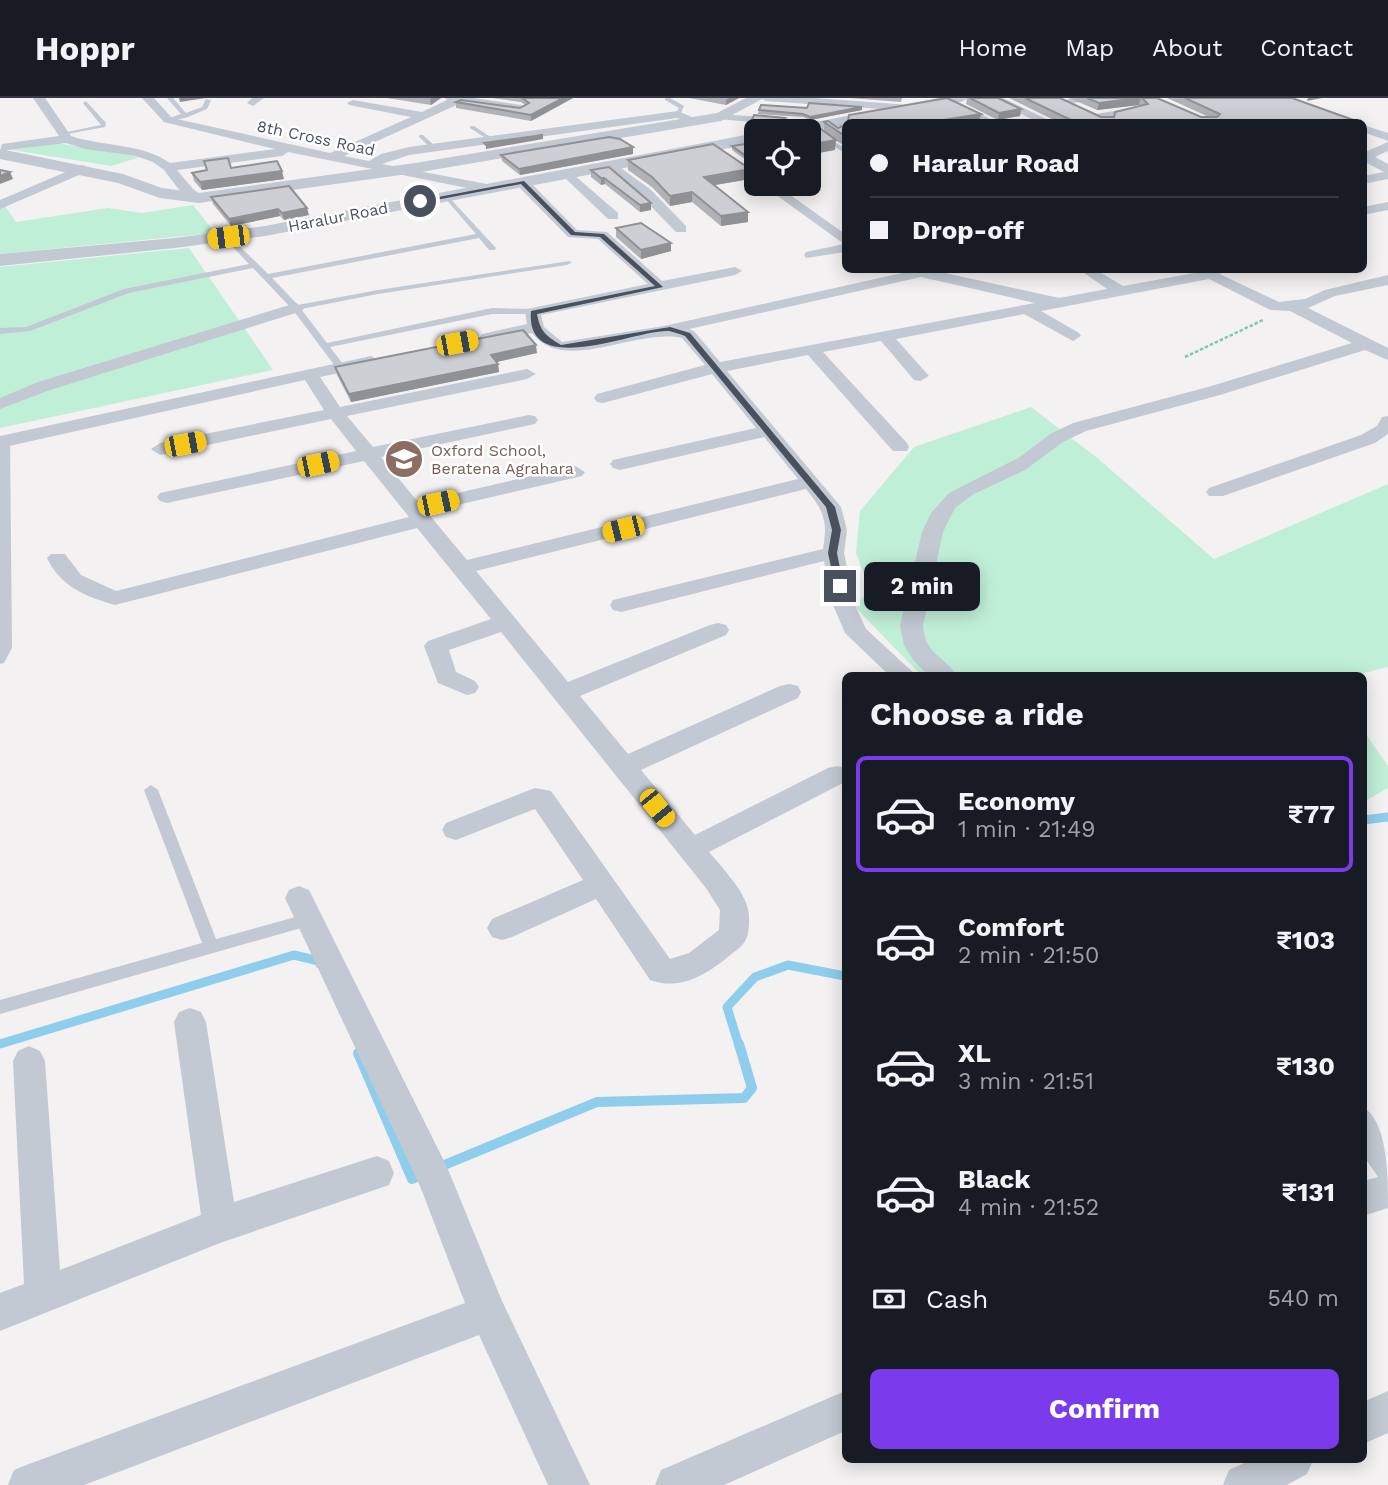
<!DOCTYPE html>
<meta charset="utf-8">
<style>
:root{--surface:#171b24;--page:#242831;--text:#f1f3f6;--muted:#9ea1a6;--line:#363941;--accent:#7c3aed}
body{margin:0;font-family:"Work Sans",sans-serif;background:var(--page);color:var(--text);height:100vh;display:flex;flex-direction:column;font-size:26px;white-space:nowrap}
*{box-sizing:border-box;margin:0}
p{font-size:23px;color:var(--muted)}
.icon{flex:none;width:38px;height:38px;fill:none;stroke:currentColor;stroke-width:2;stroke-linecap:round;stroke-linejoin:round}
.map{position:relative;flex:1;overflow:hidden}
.drawer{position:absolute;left:842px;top:574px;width:525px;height:791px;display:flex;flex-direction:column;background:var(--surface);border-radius:10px;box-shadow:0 4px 18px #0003}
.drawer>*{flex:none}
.guide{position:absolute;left:842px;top:21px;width:525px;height:154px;border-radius:10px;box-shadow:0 4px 18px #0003;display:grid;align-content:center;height:154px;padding:0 28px;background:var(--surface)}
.tools{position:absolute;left:744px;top:21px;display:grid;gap:14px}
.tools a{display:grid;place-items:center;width:77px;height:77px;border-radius:10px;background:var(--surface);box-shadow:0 4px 18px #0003;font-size:35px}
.end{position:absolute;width:32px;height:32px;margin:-16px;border:9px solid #49515e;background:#fff;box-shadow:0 0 0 4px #fff}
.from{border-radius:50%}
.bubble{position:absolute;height:49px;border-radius:10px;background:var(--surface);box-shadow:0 4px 18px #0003;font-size:23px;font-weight:700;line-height:49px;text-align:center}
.car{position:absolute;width:21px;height:42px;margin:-21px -10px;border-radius:9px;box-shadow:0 0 5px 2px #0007;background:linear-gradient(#f5c518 24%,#345 0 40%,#f5c518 0 76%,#345 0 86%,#f5c518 0)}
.guide b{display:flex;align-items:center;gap:24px;height:66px;font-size:26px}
.guide b+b{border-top:2px solid var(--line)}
.guide i{width:18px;height:18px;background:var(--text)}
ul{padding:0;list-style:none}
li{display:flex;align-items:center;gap:21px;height:116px;margin:0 14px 10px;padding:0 14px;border:4px solid transparent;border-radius:10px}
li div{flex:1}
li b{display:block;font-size:26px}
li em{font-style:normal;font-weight:700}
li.current{border-color:var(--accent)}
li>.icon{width:63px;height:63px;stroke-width:1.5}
h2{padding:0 28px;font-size:32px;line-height:84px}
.pay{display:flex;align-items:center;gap:18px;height:77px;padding:0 28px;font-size:26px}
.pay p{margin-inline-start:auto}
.cta{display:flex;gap:14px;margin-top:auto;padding:14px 28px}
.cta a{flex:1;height:80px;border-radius:10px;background:var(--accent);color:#fff;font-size:28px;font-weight:700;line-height:80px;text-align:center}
header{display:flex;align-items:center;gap:42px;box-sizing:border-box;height:98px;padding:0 35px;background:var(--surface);border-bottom:2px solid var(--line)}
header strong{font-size:33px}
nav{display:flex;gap:38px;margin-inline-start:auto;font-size:24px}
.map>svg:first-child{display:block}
.green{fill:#c0efd8}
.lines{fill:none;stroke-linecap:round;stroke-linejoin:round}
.stream-far1{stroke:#8ecdeb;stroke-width:9}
.stream{stroke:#8ecdeb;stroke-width:10}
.path{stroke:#79cdae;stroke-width:2.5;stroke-dasharray:3.5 2;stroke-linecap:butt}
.service{fill:#c2c9d2;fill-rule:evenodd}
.minor{fill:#c2c9d2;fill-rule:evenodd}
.tertiary{fill:#c2c9d2;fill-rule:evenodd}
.wall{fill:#b1b2b7}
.shaded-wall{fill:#909195}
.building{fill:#cecfd5;stroke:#909195;stroke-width:2}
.route{fill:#49515e}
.labels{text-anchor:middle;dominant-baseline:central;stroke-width:5;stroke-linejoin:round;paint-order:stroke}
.far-street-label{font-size:16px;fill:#49515e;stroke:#fff}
.far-education-label{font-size:16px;fill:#785e54;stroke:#fff;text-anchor:start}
</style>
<header>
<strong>Hoppr</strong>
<nav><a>Home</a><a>Map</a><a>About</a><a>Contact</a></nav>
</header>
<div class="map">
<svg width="1388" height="1387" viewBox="0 0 1388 1387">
<rect width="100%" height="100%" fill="#f3f1f1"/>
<g class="green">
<polygon points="57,45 140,59 111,68 13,52"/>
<polygon points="193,107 215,135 0,156 0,111 5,108 16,124 108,110 142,115"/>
<polygon points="189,150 273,272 0,330 0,169"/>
<polygon points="1031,309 1096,359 1214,461 1388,386 1388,569 1356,577 921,577 854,508 870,492 856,455 860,413 914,349"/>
<polygon points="1363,632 1388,668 1388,690 1363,704"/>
</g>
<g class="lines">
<g class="stream-far1">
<polyline points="1363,722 1388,719"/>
<polyline points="0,946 294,857 319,863 320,866"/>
<polyline points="739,948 727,909 755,879 788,867 845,878"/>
</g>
<g class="stream">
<polyline points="358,955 412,1081 425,1075"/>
<polyline points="437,1070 597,1004 744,1000 752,990 739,946"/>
</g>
<polyline class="path" points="1185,259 1263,222"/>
<g class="service">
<polygon points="167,0 173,0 186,15 202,9 206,1 211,2 207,11 188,19 168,24 166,21 181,16"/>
<polygon points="665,0 670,0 684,8 680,17 675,16 679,10 665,2"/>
<polygon points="86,3 106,25 105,29 62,37 62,35 101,27 83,5"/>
<polygon points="470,28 474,28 492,40 487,41 470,30"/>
<polygon points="820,36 845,50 845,55 818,39"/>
<polygon points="419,37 423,37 435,48 435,50 431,50 419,39"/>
<polygon points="446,96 496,150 495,152 489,152 479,140 272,180 298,207 378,192 570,163 571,165 567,167 378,196 301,211 327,245 492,210 533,211 536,212 536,216 492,216 330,249 346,270 341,273 338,272 293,212 253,170 129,195 30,233 0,236 0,230 26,229 124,191 249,166 225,141 224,139 228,137 268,176 476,136 444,99"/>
<polygon points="1197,172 1233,172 1211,178"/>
<polygon points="5,340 10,343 12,550 4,565 0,566 0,343"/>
<polygon points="151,687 158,692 216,841 310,815 315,816 318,821 315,826 0,916 0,902 202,845 144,692"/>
</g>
<g class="minor">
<path d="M33,0h12l26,38c32,11 71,7 99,27l105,-14 -111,-27 -22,-24h12l18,20 158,35 81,-36 -62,-12 -2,-2 6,-3 69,12 25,-12 -2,-2h29l47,7 6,3 -6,3 -60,-8 -117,53 25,5 12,-7 28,-7 269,-36 22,10 -6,3 -17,-6 -268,37 -27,9 110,21v6l-5,1 -199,-40 -6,4 -105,14 16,19 13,9 -7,4 -16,-7 -19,-25 -11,-8 -17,-6 -51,-7 -19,-6 -66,8 2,-7 57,-8z"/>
<polygon points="252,0 264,0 253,8 247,5"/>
<polygon points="760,0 814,0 910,7 916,10 910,13 766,3"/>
<polygon points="947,0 952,1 996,24 982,24 944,5 942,3"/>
<polygon points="988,0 1003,0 1052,24 1038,24"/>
<polygon points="1072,0 1096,0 1063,8 1057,5"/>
<polygon points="1138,9 1142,10 1142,14 1096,22 1090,19 1096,16"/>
<polygon points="721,16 803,22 818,29 812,32 801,28 717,21 715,19"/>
<polygon points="1363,27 1388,35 1388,43 1363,34"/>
<polygon points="1388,44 1388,53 1375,59 1388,66 1388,81 1363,86 1363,78 1384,74 1363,63 1363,55"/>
<polygon points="611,63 650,91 686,128 686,134 676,134 640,97 607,70 607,64"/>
<polygon points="82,67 86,68 86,74 0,111 0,102"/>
<polygon points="567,71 618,115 618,121 608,121 563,78 563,72"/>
<path d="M522,80l5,1 50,51 30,2 55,49 73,-14 7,4 -7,4 -194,40 3,12 18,15 102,-16 238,-53 -2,-3h31l128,28 48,-9 -27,-19h16l27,16 88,-16 68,32 26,-3 20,-9 63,-15v10l-53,11 -27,12 80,40v12l-23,-10 -145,45 -134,36 -23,11 -38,28 -53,25 -17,13 -12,24 -20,94c2,29 21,29 34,50h-28l-16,-16 -9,-15 -4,-19 22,-94 9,-19 18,-20 71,-36 30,-23 23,-11 135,-36 144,-44 -62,-32 -20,-1 -61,-31 -168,32 38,22 2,3 -8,5 -49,-27 -128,25 33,37 -9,5 -6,-1 -33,-39 -58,11 84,91 2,4 -2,4h-14l-85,-96 -81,16 114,136 6,23 -3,23 11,52 11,24 51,47h-27l-45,-43 -12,-28 -9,-44 -203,51 -8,-2 -3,-5 3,-5 210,-51c5,-28 1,-38 -17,-60l-330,82 92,111 142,-57 8,-2 8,2 3,5 -3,5 -146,61 48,58 152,-68 9,-2 9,2 3,6 -3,6 -157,72 54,65 133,-67 9,-2 8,2v14l-136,70c12,14 37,41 39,58 2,7 1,21 -1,27 -3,9 -12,14 -18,19 -23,19 -49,35 -79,24l-54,-81 -84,38 -10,3 -10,-3 -5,-9 5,-9 91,-39 -48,-71 -79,31 -10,-3 -4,-7 4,-7 89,-35 16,3 119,168 19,-6 30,-23 1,-20 -14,-22 -205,-256 -52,18 7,22 19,9 4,6 -4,6 -8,2 -29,-12 -14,-37 4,-5 63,-22 -74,-91 -302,77c-29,-8 -55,-19 -68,-47l4,-4h14l16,21 35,16 293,-74 -45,-56 -197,42 -7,-2 -3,-4 3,-4 196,-42 -25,-32 -171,36 -9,-6 9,-6 164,-33 -19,-30 -305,68v-12l371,-80 8,5 -2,4 -57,12 20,30 187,-38 9,5 -9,5 -180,37 26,31 156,-32 6,1 3,4 -3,4 -154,33 37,45 157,-36 10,6 -3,4 -155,36 40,48 331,-81 -34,-42 -144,33 -7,-2 -3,-4 3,-4 143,-32 -44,-54 -109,29 -6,-1 -3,-4 3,-4 108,-29 -23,-27c-47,-10 -118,37 -150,-5l-44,9 -6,-2 -2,-3 2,-3 45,-10 -2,-12 2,-3 121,-25 -50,-45 -30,-2 -51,-52 -1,-3zM921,179l114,26 -315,59 -26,-31 -5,-2z"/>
<polygon points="761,86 775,86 845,136 845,154 806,160 804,157 806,154 844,146"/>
<polygon points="1388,104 1388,112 1363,117 1363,109"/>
<polygon points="296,205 304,210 302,213 50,292 0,311 0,300 38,284"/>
<polygon points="1388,318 1388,336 1375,345 1223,398 1209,398 1206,394 1209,390 1361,337 1377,328 1382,319"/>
<polygon points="299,788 309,792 447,1069 502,1203 590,1387 548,1387 479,1237 84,1387 8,1387 14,1372 29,1366 465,1205 420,1088 285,800 289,792"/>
<polygon points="190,910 201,914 206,924 234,1104 377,1058 389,1063 394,1075 389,1087 220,1145 0,1233 0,1195 24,1186 13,963 18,953 29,948 40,953 45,963 60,1172 201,1117 174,924 179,914"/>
<path d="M1363,1009c25,15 25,69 25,101l-25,8v-35l15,-4 -15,-22z"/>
<polygon points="845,1293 845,1333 724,1387 655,1387 661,1372"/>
<polygon points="1388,1293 1388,1335 1363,1346 1363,1304"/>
<polygon points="1251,1362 1313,1362 1307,1376 1287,1387 1223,1387 1229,1372"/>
</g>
<g class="tertiary">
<polygon points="746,0 764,0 721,23 415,75 199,105 160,100 118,85 0,61 0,51 123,76 162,90 199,95 415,65 717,15"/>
<polygon points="939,0 968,0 961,4 845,24 845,27 808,34 783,33 790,29"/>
<polygon points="756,35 756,45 265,138 175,150 0,168 0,156 175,140 265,128"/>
</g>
</g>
<g class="wall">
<polygon points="387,0 441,0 431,7"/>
<polygon points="492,0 573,0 531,23 456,10 456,4 520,10 525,7 521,4"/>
<polygon points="689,0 739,0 726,7"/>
<polygon points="850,0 902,0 901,4"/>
<polygon points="967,0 998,0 1021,11 1020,18 998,22 966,6"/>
<polygon points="1009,0 1060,0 1101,19 1114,19 1141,8 1139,7 1097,12 1069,0 1157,0 1201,19 1209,19 1167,0 1292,0 1359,24 1058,24"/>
<polygon points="862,9 862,12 810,22 803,19 758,16 759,12"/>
<polygon points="754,17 784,26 824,33 824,24 838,30 845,27 845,48 835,42 835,52 808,33 750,33 751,24"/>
<polygon points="756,36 756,69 732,52 732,48 746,47 747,40"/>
<polygon points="633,49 633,56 520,77 502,63 501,57"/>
<polygon points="628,62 750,71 750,81 714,87 748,114 748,124 721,128 692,104 670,108 652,89 628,72"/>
<polygon points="609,69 651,112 640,114 605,86 601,87 591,79 591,72"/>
<polygon points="231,70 284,81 202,92 194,83 192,75"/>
<polygon points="211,99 309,117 284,122 280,118 231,128 213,106"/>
<polygon points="616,130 671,145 671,153 641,161 616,139"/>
<polygon points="537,255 496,264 498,266 499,274 351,304 337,277 335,269"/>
</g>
<g class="shaded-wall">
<polygon points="179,0 206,0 180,4"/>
<polygon points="432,0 441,0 431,7 430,1"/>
<polygon points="563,0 573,0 531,23 531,17"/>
<polygon points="729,0 739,0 726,7 726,2"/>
<polygon points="1141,0 1139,7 1097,12 1099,5"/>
<polygon points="1308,0 1322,0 1307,3"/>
<polygon points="862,9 862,12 810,22 810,19"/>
<polygon points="1021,11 1020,18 998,22 999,15"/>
<polygon points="981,16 979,24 931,24"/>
<polygon points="543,37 543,41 486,51 486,47"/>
<polygon points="836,42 835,52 808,57 808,47"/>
<polygon points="633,49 633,56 520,77 519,71"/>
<polygon points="750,71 750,81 704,89 704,79"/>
<polygon points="282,73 284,81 202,92 200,84"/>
<polygon points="10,74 13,81 0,86 0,78"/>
<polygon points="601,80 604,80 605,86 601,87"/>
<polygon points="692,94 692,104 670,108 670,98"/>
<polygon points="651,105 651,112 640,114 640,107"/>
<polygon points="307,110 309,117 284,122 282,115"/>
<polygon points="278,111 280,118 231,128 229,121"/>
<polygon points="748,114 748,124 721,128 721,118"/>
<polygon points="671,145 671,153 641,161 641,152"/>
<polygon points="536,247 537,255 492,265 491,257"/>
<polygon points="498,266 499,274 351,304 349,296"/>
</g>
<g class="building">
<polygon points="522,0 563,0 531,17 456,4 461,2 520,10 529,5"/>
<polygon points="947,0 981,16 931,24 848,24 849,17"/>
<polygon points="970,0 998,0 1021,11 999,15"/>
<polygon points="1025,0 1060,0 1101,19 1114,19 1115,14 1148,6 1142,0 1157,0 1201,19 1217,19 1220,16 1185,0 1292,0 1359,24 1075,24"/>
<polygon points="1087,0 1138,0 1099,5"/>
<polygon points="809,5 862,9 810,19 803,16 759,12 761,7 807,10"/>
<polygon points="754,17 785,20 781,23 783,26 814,26 836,42 808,47 808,33 759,33 758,23 751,24"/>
<polygon points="828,23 838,30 845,27 845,38 824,24"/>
<polygon points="756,36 756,46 747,40"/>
<polygon points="543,37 486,47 484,45"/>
<polygon points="609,39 620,41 633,49 519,71 501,57"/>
<polygon points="713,46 750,71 704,79 748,114 721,118 692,94 670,98 652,79 628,62"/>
<polygon points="745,46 756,53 756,65 732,48"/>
<polygon points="228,60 231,70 277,63 282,73 200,84 192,75 207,72 204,63"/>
<polygon points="609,69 651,105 640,107 604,80 601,80 591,72"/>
<polygon points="0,72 10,74 0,78"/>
<polygon points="289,88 307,110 282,115 278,111 229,121 211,99"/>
<polygon points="641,125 671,145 641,152 616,130"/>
<polygon points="523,232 536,247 491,257 498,266 349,296 335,269"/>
</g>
<path class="route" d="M524,83l51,51 29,2 59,53 -126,27c3,17 9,22 24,31l109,-18 20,6 145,174 6,23 -4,23 7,35 -9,-2 -7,-33 4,-23 -6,-23 -141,-171c-5,-2 -11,-4 -16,-5 -33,-2 -144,50 -138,-20l124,-25 -55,-49 -29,-2 -50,-51 -101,19 -3,-2z"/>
<defs>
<symbol id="school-disc" viewBox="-11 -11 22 22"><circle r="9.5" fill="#8d6e63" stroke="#fff"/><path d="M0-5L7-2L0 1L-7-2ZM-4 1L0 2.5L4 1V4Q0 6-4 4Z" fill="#fff"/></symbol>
</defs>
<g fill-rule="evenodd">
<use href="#school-disc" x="382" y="339" width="44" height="44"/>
</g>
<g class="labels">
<g class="far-street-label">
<text transform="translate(316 40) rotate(12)">8th Cross Road</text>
<text transform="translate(338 119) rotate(-11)">Haralur Road</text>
</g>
<g class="far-education-label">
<text x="431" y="352">Oxford School,<tspan x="431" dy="18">Beratena Agrahara</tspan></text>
</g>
</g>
</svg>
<div class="tools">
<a><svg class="icon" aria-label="locate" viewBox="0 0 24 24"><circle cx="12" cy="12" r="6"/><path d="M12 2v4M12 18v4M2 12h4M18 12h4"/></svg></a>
</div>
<i class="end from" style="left:420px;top:103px"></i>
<i class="end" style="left:840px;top:488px"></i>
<div class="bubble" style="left:864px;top:464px;width:116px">2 min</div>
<i class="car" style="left:228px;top:139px;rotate:263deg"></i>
<i class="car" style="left:457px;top:245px;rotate:79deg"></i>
<i class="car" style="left:185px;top:346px;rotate:79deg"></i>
<i class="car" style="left:318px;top:366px;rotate:78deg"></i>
<i class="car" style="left:438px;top:405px;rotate:78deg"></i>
<i class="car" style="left:623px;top:431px;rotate:256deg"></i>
<i class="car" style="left:657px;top:710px;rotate:141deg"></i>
<div class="guide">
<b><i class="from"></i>Haralur Road</b>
<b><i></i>Drop-off</b>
</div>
<section class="drawer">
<h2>Choose a ride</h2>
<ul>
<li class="current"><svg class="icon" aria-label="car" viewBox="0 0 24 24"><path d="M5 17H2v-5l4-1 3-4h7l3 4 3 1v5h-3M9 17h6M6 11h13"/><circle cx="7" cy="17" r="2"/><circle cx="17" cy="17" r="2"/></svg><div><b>Economy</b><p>1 min · 21:49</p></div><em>₹77</em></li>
<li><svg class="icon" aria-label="car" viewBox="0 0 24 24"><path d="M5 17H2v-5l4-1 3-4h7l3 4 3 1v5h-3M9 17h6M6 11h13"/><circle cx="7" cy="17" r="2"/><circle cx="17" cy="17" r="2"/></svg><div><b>Comfort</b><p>2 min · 21:50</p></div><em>₹103</em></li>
<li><svg class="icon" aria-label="car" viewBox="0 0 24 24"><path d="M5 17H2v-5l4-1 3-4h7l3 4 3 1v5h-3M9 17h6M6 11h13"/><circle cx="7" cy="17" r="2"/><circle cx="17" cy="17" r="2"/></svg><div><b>XL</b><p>3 min · 21:51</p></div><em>₹130</em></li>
<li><svg class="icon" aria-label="car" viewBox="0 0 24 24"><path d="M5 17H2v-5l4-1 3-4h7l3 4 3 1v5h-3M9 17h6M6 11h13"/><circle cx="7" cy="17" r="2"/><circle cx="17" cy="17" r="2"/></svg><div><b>Black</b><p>4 min · 21:52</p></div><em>₹131</em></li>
</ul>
<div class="pay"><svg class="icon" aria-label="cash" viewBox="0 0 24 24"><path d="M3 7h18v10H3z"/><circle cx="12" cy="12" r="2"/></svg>Cash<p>540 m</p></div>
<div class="cta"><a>Confirm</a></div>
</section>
</div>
